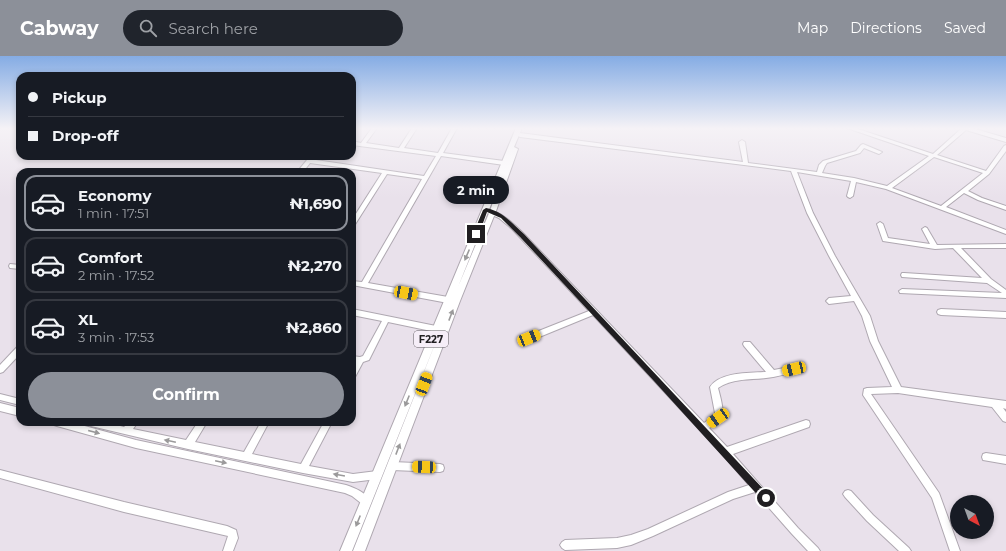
<!DOCTYPE html>
<meta charset="utf-8">
<style>
:root{--surface:#171b24;--page:#20242c;--text:#f1f3f6;--muted:#9ea1a6;--line:#363941;--accent:#8c9099}
body{margin:0;font-family:Montserrat,sans-serif;background:var(--page);color:var(--text);height:100vh;display:flex;flex-direction:column;font-size:15px;white-space:nowrap}
*{box-sizing:border-box;margin:0}
p{font-size:13px;color:var(--muted)}
.icon{flex:none;width:22px;height:22px;fill:none;stroke:currentColor;stroke-width:2;stroke-linecap:round;stroke-linejoin:round}
.map{position:relative;flex:1;overflow:hidden}
.panel{position:absolute;left:16px;top:112px;width:340px;height:258px;display:flex;flex-direction:column;background:var(--surface);border-radius:12px;box-shadow:0 2px 6px #0003}
.panel>*{flex:none}
.guide{position:absolute;left:16px;top:16px;width:340px;height:88px;border-radius:12px;box-shadow:0 2px 6px #0003;display:grid;align-content:center;height:88px;padding:0 12px;background:var(--surface)}
.needle{width:26px;rotate:139deg}
.buttons{position:absolute;left:950px;top:439px;display:grid;gap:8px}
.buttons a{display:grid;place-items:center;width:44px;height:44px;border-radius:50%;background:var(--surface);box-shadow:0 2px 6px #0003;font-size:20px}
.end{position:absolute;width:18px;height:18px;margin:-9px;border:5px solid #201e21;background:#fff;box-shadow:0 0 0 2px #fff}
.from{border-radius:50%}
.bubble{position:absolute;height:28px;border-radius:14px;background:var(--surface);box-shadow:0 2px 6px #0003;font-size:13px;font-weight:700;line-height:28px;text-align:center}
.car{position:absolute;width:12px;height:24px;margin:-12px -6px;border-radius:5px;box-shadow:0 0 3px 1px #0007;background:linear-gradient(#f5c518 24%,#345 0 40%,#f5c518 0 76%,#345 0 86%,#f5c518 0)}
.guide b{display:flex;align-items:center;gap:14px;height:38px;font-size:15px}
.guide b+b{border-top:1px solid var(--line)}
.guide i{width:10px;height:10px;background:var(--text)}
ul{padding:7px 0 0;list-style:none}
li{display:flex;align-items:center;gap:12px;height:56px;margin:0 8px 6px;padding:0 4px;border:2px solid var(--line);border-radius:12px}
li div{flex:1}
li b{display:block;font-size:15px}
li em{font-style:normal;font-weight:700}
li.active{border-color:var(--accent)}
li>.icon{width:36px;height:36px;stroke-width:1.5}
.primary-button{display:flex;gap:8px;margin-top:auto;padding:8px 12px}
.primary-button a{flex:1;height:46px;border-radius:24px;background:var(--accent);color:#fff;font-size:16px;font-weight:700;line-height:46px;text-align:center}
header{display:flex;align-items:center;gap:24px;box-sizing:border-box;height:56px;padding:0 20px;background:var(--accent);color:#fff}
header strong{font-size:19px}
nav{display:flex;gap:22px;margin-inline-start:auto;font-size:14px}
.search{width:280px;height:36px;background:var(--page);display:flex;align-items:center;gap:10px;box-sizing:border-box;padding:0 14px;border-radius:22px;color:var(--muted);font-size:15px}
.map>svg:first-child{display:block}
.lines{fill:none;stroke-linecap:round;stroke-linejoin:round}
.minor-casing{stroke:#afa8b1;stroke-width:2}
.major-casing{stroke:#afa8b1;stroke-width:2}
.minor{fill:#fff;fill-rule:evenodd}
.major{fill:#fff;fill-rule:evenodd}
.oneway{fill:#9b9a9b}
.route{fill:#201e21}
.labels{text-anchor:middle;dominant-baseline:central;stroke-width:3.5;stroke-linejoin:round;paint-order:stroke}
.shield{fill:#f6eef8;stroke:#605c62;stroke-width:1}
.shield-label{font-size:10px;font-weight:bold;fill:#201e21}
</style>
<header>
<strong>Cabway</strong>
<div class="search"><svg class="icon" aria-label="search" viewBox="0 0 24 24"><circle cx="10" cy="10" r="6"/><path d="M15 15l6 6"/></svg>Search here</div>
<nav><a>Map</a><a>Directions</a><a>Saved</a></nav>
</header>
<div class="map">
<svg width="1006" height="495" viewBox="0 0 1006 495">
<rect width="100%" height="100%" fill="#e9e1eb"/>
<g class="lines">
<defs>
<g id="minor">
<polygon points="372,72 377,72 366,87 399,92 412,72 417,72 404,92 438,97 452,72 457,72 443,97 504,105 507,107 504,109 441,100 368,227 448,241 451,244 450,246 448,247 352,229 352,225 362,226 422,123 387,118 354,170 352,171 352,164 382,117 310,107 303,116 297,116 307,104 309,103 424,120 436,100 352,89 352,85 361,87"/>
<path d="M847,72h8l78,26 29,-26h10l34,10v4l-40,-12 -29,25 49,16 18,-25 2,-1v6l-17,23 -21,17 14,7 24,8v4l-28,-10 -14,-7 -18,14 60,23v4l-120,-45 -30,-7 -3,14 -3,2 -2,-1 -1,-1 4,-15 -54,-9 16,41 22,43 35,60 8,25 23,46 105,14v8l-3,-1 3,4v10l-3,-1 -11,-14 -94,-14 -27,1 68,99 21,58h-10l-18,-53 -69,-103 1,-6 3,-1 25,-1 -22,-46 -8,-25 -8,-15 -25,3 -3,-3 3,-3 22,-2 -22,-40 -22,-43 -16,-42 -271,-34 -3,-2 3,-2 223,29 -4,-20 3,-2 3,2 3,21 69,9 2,-7 4,-4 33,-10 5,-6 2,-1 19,8 -3,2 -15,-6 -4,5 -33,10 -2,3 -3,7 32,5 33,8 42,-30zM934,101l49,16 -42,33 -49,-18z"/>
<path d="M485,152c16,4 27,14 39,26l180,189 10,-7 1,-3 -5,-26c10,-15 40,-14 56,-15l-22,-26 -1,-2 1,-2h6l24,28 20,-4 3,1 1,2 -1,2 -3,1c-9,2 -18,5 -28,6 -16,2 -34,0 -48,10 2,8 8,27 2,33 -2,3 -7,5 -11,7l18,19 79,-27 3,1 1,3 -1,3 -76,27 65,74 20,20 2,3h-12l-16,-17 -37,-42 -22,7 -80,37 -22,9 -14,3 -52,2 -3,-2 -2,-3 2,-3 3,-2 52,-2 14,-3 17,-6 80,-37 21,-7 -26,-30 -130,-140 -61,25h-6l-1,-2 1,-2 63,-25 -77,-82 -13,-11 -16,-7v-2z"/>
<polygon points="880,166 883,168 888,182 930,188 922,173 925,171 927,172 937,189 1006,188 1006,192 961,192 991,223 1006,234 1006,242 900,237 899,235 902,233 1002,237 987,227 902,221 901,219 902,217 904,217 982,222 953,192 935,193 883,185 877,168"/>
<polygon points="10,208 20,209 20,213 10,212 9,210"/>
<polygon points="352,253 436,270 439,271 440,273 439,275 436,276 388,266 369,304 363,306 355,321 352,322 352,312 355,306 352,306 352,300 360,301 363,300 382,265 352,259"/>
<polygon points="941,253 1006,256 1006,262 941,259 938,258 937,256 938,254"/>
<polygon points="20,290 20,298 3,316 0,317 0,309 17,291"/>
<polygon points="0,338 20,343 20,349 0,344"/>
<polygon points="0,347 20,352 20,360 0,355"/>
<path d="M53,366h17l66,18 210,45c9,3 21,8 25,17l-2,3 -3,2 -14,-11 -7,-3 -209,-45 -79,-22 -3,-1z"/>
<polygon points="87,366 105,366 124,371 129,366 138,366 133,373 186,384 198,366 207,366 195,386 244,396 261,366 269,366 252,398 301,408 324,366 332,366 309,410 353,418 377,415 380,416 382,419 380,422 377,423 353,426 303,417 188,393 91,370 88,369"/>
<polygon points="986,397 1006,400 1006,408 983,404 982,401 983,398"/>
<polygon points="392,406 440,408 443,409 444,412 443,415 440,416 392,414 389,413 388,410 389,407"/>
<polygon points="0,414 124,446 227,470 236,474 238,482 233,495 223,495 228,480 124,456 0,422"/>
<polygon points="848,434 851,435 873,459 909,492 911,495 899,495 867,465 845,441 843,438 845,435"/>
</g>
<path id="major" d="M516,72h6l-8,19 4,2 -22,62 -36,90 -95,250h-12l88,-222 -89,222h-12zM500,126l-10,29 -32,76z"/>
</defs>
<use href="#minor" class="minor-casing"/>
<use href="#major" class="major-casing"/>
<use href="#minor" class="minor"/>
<use href="#major" class="major"/>
</g>
<defs><path id="oneway-solid" d="M-6-.8H1V-3.2L6.5 0L1 3.2V.8H-6Z"/></defs>
<g class="oneway">
<use href="#oneway-solid" transform="translate(467 199) rotate(113)"/>
<use href="#oneway-solid" transform="translate(451 259) rotate(-69)"/>
<use href="#oneway-solid" transform="translate(407 345) rotate(112)"/>
<use href="#oneway-solid" transform="translate(94 376) rotate(15)"/>
<use href="#oneway-solid" transform="translate(170 385) rotate(-168)"/>
<use href="#oneway-solid" transform="translate(398 393) rotate(-69)"/>
<use href="#oneway-solid" transform="translate(221 406) rotate(12)"/>
<use href="#oneway-solid" transform="translate(339 419) rotate(-170)"/>
<use href="#oneway-solid" transform="translate(358 465) rotate(112)"/>
</g>
<linearGradient id="sky" x2="0" y2="1"><stop stop-color="#85ace4"/><stop offset="0.51" stop-color="#f5f2f6"/><stop offset="1" stop-color="#f5f2f6" stop-opacity="0"/></linearGradient>
<rect width="1006" height="142" fill="url(#sky)"/>
<path class="route" d="M486,152c16,3 26,15 38,26l245,261 1,3 -1,3 -3,1 -3,-1 -110,-121 -133,-143 -19,-19 -14,-6 -8,22 -5,1 -1,-1 10,-24z"/>
<g class="labels">
<rect class="shield" x="414" y="275" width="34" height="16" rx="3"/>
<g class="shield-label">
<text x="431" y="283">F227</text>
</g>
</g>
</svg>
<div class="buttons">
<a><svg class="needle" viewBox="-14 -14 28 28"><path d="M0-13l5 13h-10z" fill="#e53935"/><path d="M0 13l5-13h-10z" fill="#9ea1a6"/></svg></a>
</div>
<i class="end from" style="left:766px;top:442px"></i>
<i class="end" style="left:476px;top:178px"></i>
<div class="bubble" style="left:443px;top:120px;width:66px">2 min</div>
<i class="car" style="left:406px;top:237px;rotate:101deg"></i>
<i class="car" style="left:529px;top:282px;rotate:68deg"></i>
<i class="car" style="left:794px;top:313px;rotate:257deg"></i>
<i class="car" style="left:424px;top:328px;rotate:21deg"></i>
<i class="car" style="left:718px;top:362px;rotate:236deg"></i>
<i class="car" style="left:424px;top:411px;rotate:272deg"></i>
<div class="guide">
<b><i class="from"></i>Pickup</b>
<b><i></i>Drop-off</b>
</div>
<section class="panel">
<ul>
<li class="active"><svg class="icon" aria-label="car" viewBox="0 0 24 24"><path d="M5 17H2v-5l4-1 3-4h7l3 4 3 1v5h-3M9 17h6M6 11h13"/><circle cx="7" cy="17" r="2"/><circle cx="17" cy="17" r="2"/></svg><div><b>Economy</b><p>1 min · 17:51</p></div><em>₦1,690</em></li>
<li><svg class="icon" aria-label="car" viewBox="0 0 24 24"><path d="M5 17H2v-5l4-1 3-4h7l3 4 3 1v5h-3M9 17h6M6 11h13"/><circle cx="7" cy="17" r="2"/><circle cx="17" cy="17" r="2"/></svg><div><b>Comfort</b><p>2 min · 17:52</p></div><em>₦2,270</em></li>
<li><svg class="icon" aria-label="car" viewBox="0 0 24 24"><path d="M5 17H2v-5l4-1 3-4h7l3 4 3 1v5h-3M9 17h6M6 11h13"/><circle cx="7" cy="17" r="2"/><circle cx="17" cy="17" r="2"/></svg><div><b>XL</b><p>3 min · 17:53</p></div><em>₦2,860</em></li>
</ul>
<div class="primary-button"><a>Confirm</a></div>
</section>
</div>
